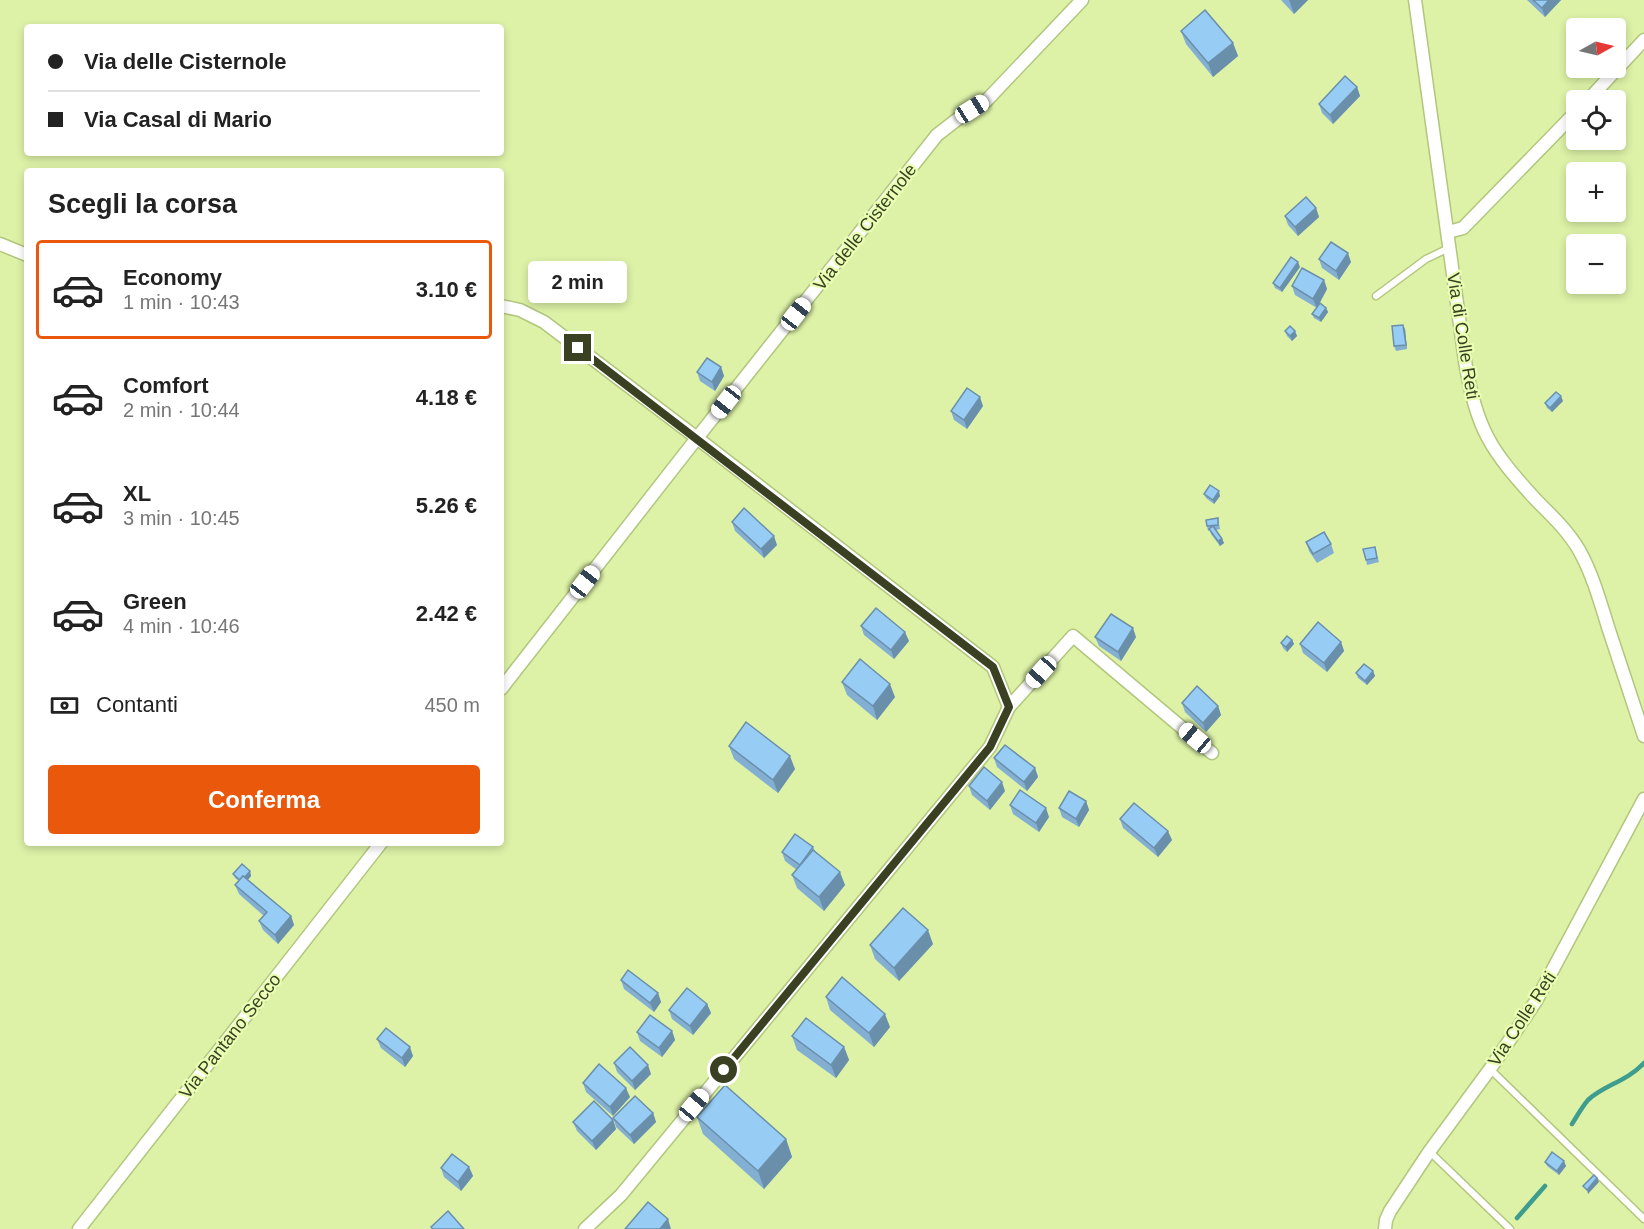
<!DOCTYPE html>
<html lang="it">
<meta charset="utf-8">
<style>
:root{--surface:#fff;--page:#f2f2f2;--text:#222;--muted:#767676;--line:#e0e0e0;--accent:#ea580c}
body{margin:0;font-family:Arial,sans-serif;background:var(--page);color:var(--text);height:100vh;display:flex;flex-direction:column;font-size:22px;white-space:nowrap}
*{box-sizing:border-box;margin:0}
p{font-size:20px;color:var(--muted)}
.icon{flex:none;width:33px;height:33px;fill:none;stroke:currentColor;stroke-width:2;stroke-linecap:round;stroke-linejoin:round}
.map{position:relative;flex:1;overflow:hidden}
.drawer{position:absolute;left:24px;top:168px;width:480px;height:678px;display:flex;flex-direction:column;background:var(--surface);border-radius:6px;box-shadow:0 3px 9px #0003}
.drawer>*{flex:none}
.hud{position:absolute;left:24px;top:24px;width:480px;height:132px;border-radius:6px;box-shadow:0 3px 9px #0003;display:grid;align-content:center;height:132px;padding:0 24px;background:var(--surface)}
.needle{width:39px;rotate:82deg}
.fabs{position:absolute;left:1566px;top:18px;display:grid;gap:12px}
.fabs a{display:grid;place-items:center;width:60px;height:60px;border-radius:6px;background:var(--surface);box-shadow:0 3px 9px #0003;font-size:30px}
.end{position:absolute;width:27px;height:27px;margin:-14px;border:8px solid #394122;background:#fff;box-shadow:0 0 0 3px #fff}
.from{border-radius:50%}
.bubble{position:absolute;height:42px;border-radius:6px;background:var(--surface);box-shadow:0 3px 9px #0003;font-size:20px;font-weight:800;line-height:42px;text-align:center}
.car{position:absolute;width:18px;height:36px;margin:-18px -9px;border-radius:8px;box-shadow:0 0 4px 2px #0007;background:linear-gradient(#fff 24%,#345 0 40%,#fff 0 76%,#345 0 86%,#fff 0)}
.hud b{display:flex;align-items:center;gap:21px;height:57px;font-size:22px}
.hud b+b{border-top:2px solid var(--line)}
.hud i{width:15px;height:15px;background:var(--text)}
ul{padding:0;list-style:none}
li{display:flex;align-items:center;gap:18px;height:99px;margin:0 12px 9px;padding:0 12px;border:3px solid transparent;border-radius:6px}
li div{flex:1}
li b{display:block;font-size:22px}
li em{font-style:normal;font-weight:800}
li.on{border-color:var(--accent)}
li>.icon{width:54px;height:54px;stroke-width:1.5}
h2{padding:0 24px;font-size:27px;line-height:72px}
.pay{display:flex;align-items:center;gap:15px;height:66px;padding:0 24px;font-size:22px}
.pay p{margin-inline-start:auto}
.action{display:flex;gap:12px;margin-top:auto;padding:12px 24px}
.action a{flex:1;height:69px;border-radius:6px;background:var(--accent);color:#fff;font-size:24px;font-weight:800;line-height:69px;text-align:center}
.map>svg:first-child{display:block}
.lines{fill:none;stroke-linecap:round;stroke-linejoin:round}
.stream{stroke:#3e9d8e;stroke-width:4.5}
.service-casing{stroke:#b2c67d;stroke-width:9}
.minor-casing{stroke:#b2c67d;stroke-width:15}
.service{stroke:#fff;stroke-width:6}
.minor{stroke:#fff;stroke-width:12}
.wall{fill:#82afd2}
.shaded-wall{fill:#6a8fab}
.building{fill:#97ccf4;stroke:#6a8fab;stroke-width:1.5}
.route{stroke:#394122;stroke-width:8}
.labels{text-anchor:middle;dominant-baseline:central;stroke-width:4.5;stroke-linejoin:round;paint-order:stroke}
.street-label{font-size:18px;fill:#394122;stroke:#eaffb4}
</style>
<div class="map">
<svg width="1644" height="1229" viewBox="0 0 1644 1229">
<rect width="100%" height="100%" fill="#ddf2a7"/>
<g class="lines">
<g class="stream">
<path d="M1572,1124c5,-8 10,-17 16,-24 16,-15 38,-18 56,-37"/>
<polyline points="1517,1218 1545,1186"/>
</g>
<defs>
<g id="service">
<polyline points="1376,296 1426,259 1449,248"/>
<polyline points="1490,1069 1644,1219"/>
<polyline points="1430,1152 1510,1229"/>
</g>
<g id="minor">
<path d="M1415,0l50,361c11,68 26,90 72,140 15,15 31,30 42,49 13,23 21,51 29,77 12,36 24,72 36,109"/>
<polyline points="1588,100 1644,40"/>
<polyline points="1448,232 1463,228 1576,112"/>
<polyline points="0,244 27,255"/>
<polyline points="501,306 520,310 544,322 697,438 501,689"/>
<polyline points="1009,707 1073,636 1212,753"/>
<polyline points="79,1229 381,843"/>
<polyline points="585,1229 621,1195 990,747 1009,707 993,667 697,438 937,135 959,118 986,101 1082,0"/>
<polyline points="1385,1229 1386,1220 1390,1211 1429,1152 1490,1069 1536,1001 1644,799"/>
</g>
</defs>
<use href="#service" class="service-casing"/>
<use href="#minor" class="minor-casing"/>
<use href="#service" class="service"/>
<use href="#minor" class="minor"/>
</g>
<g class="wall">
<polygon points="1281,0 1308,0 1294,14"/>
<polygon points="1527,0 1561,0 1545,17"/>
<polygon points="1181,31 1233,43 1238,56 1213,77 1186,44"/>
<polygon points="1357,87 1360,96 1333,124 1322,113 1319,104"/>
<polygon points="1316,208 1319,217 1298,236 1288,225 1285,216"/>
<polygon points="1319,259 1351,262 1339,280 1322,268"/>
<polygon points="1300,267 1282,292 1275,288 1273,283"/>
<polygon points="602,277 598,294 585,290 582,281"/>
<polygon points="1324,280 1327,289 1318,306 1326,308 1328,312 1321,322 1314,318 1312,314 1317,308 1295,295 1292,286"/>
<polygon points="1405,329 1407,349 1396,351 1394,346"/>
<polygon points="1285,331 1295,331 1297,336 1292,341 1287,336"/>
<polygon points="721,367 724,376 715,391 700,381 697,372"/>
<polygon points="1563,401 1552,412 1547,408 1545,403"/>
<polygon points="983,406 967,429 954,420 951,411"/>
<polygon points="1204,494 1220,496 1214,504 1206,498"/>
<polygon points="1218,518 1220,529 1216,530 1222,539 1224,543 1220,546 1211,534 1210,530 1208,531 1207,526"/>
<polygon points="732,522 777,545 764,558 735,531"/>
<polygon points="1306,542 1331,544 1334,553 1317,563 1309,551"/>
<polygon points="1375,547 1379,562 1367,565 1366,560"/>
<polygon points="861,626 909,641 894,659 864,635"/>
<polygon points="1095,637 1136,637 1121,661 1099,646"/>
<polygon points="1292,640 1294,644 1287,652 1283,648 1281,643"/>
<polygon points="1341,642 1344,651 1327,672 1303,653 1300,644"/>
<polygon points="1373,671 1375,676 1367,685 1358,678 1356,673"/>
<polygon points="842,682 895,697 877,720 847,695"/>
<polygon points="1182,703 1218,706 1221,715 1206,732 1185,712"/>
<polygon points="729,746 795,769 778,793 734,759"/>
<polygon points="994,758 1035,768 1038,777 1027,791 997,767"/>
<polygon points="969,786 1005,791 990,810 972,795"/>
<polygon points="1086,801 1089,810 1079,827 1062,817 1059,808"/>
<polygon points="1010,805 1049,817 1039,832 1013,814"/>
<polygon points="1120,819 1172,840 1158,857 1123,828"/>
<polygon points="813,847 815,851 845,885 824,911 797,888 792,875 797,870 785,861 782,852"/>
<polygon points="250,871 251,876 248,880 291,916 294,925 278,944 263,930 259,921 264,916 239,894 235,885 239,881 235,878 233,874"/>
<polygon points="933,944 899,981 875,959 870,945"/>
<polygon points="621,980 658,993 661,1002 654,1012 624,989"/>
<polygon points="826,997 890,1027 874,1047 830,1010"/>
<polygon points="707,1004 711,1013 693,1035 672,1019 669,1010"/>
<polygon points="672,1031 675,1040 662,1057 640,1041 637,1032"/>
<polygon points="792,1036 844,1047 849,1060 836,1078 797,1050"/>
<polygon points="377,1039 413,1056 405,1067 381,1048"/>
<polygon points="614,1063 651,1074 635,1090 617,1072"/>
<polygon points="583,1083 630,1097 613,1116 586,1092"/>
<polygon points="653,1113 656,1122 634,1144 616,1127 613,1118"/>
<polygon points="697,1117 786,1139 792,1157 764,1189 703,1134"/>
<polygon points="613,1120 616,1129 596,1150 577,1131 573,1122"/>
<polygon points="1545,1162 1566,1166 1559,1175 1547,1166"/>
<polygon points="469,1167 473,1176 461,1191 444,1177 441,1168"/>
</g>
<g class="shaded-wall">
<polygon points="1289,0 1308,0 1294,14"/>
<polygon points="1549,0 1561,0 1545,17 1542,8"/>
<polygon points="1233,43 1238,56 1213,77 1208,63"/>
<polygon points="1357,87 1360,96 1333,124 1330,115"/>
<polygon points="1316,208 1319,217 1298,236 1295,227"/>
<polygon points="1348,253 1351,262 1339,280 1336,271"/>
<polygon points="1298,262 1300,267 1282,292 1280,288"/>
<polygon points="598,268 602,277 598,294 595,285"/>
<polygon points="1324,280 1327,289 1317,308 1313,299"/>
<polygon points="1326,308 1328,312 1321,322 1319,318"/>
<polygon points="1403,325 1405,329 1407,349 1406,345"/>
<polygon points="1295,331 1297,336 1292,341 1290,336"/>
<polygon points="721,367 724,376 715,391 712,382"/>
<polygon points="1561,396 1563,401 1552,412 1550,408"/>
<polygon points="980,397 983,406 967,429 964,420"/>
<polygon points="1219,491 1220,496 1214,504 1213,500"/>
<polygon points="774,536 777,545 764,558 761,549"/>
<polygon points="1222,539 1224,543 1220,546 1218,541"/>
<polygon points="1133,628 1136,637 1121,661 1118,652"/>
<polygon points="905,632 909,641 894,659 891,650"/>
<polygon points="1292,640 1294,644 1287,652 1286,647"/>
<polygon points="1341,642 1344,651 1327,672 1324,663"/>
<polygon points="1373,671 1375,676 1367,685 1365,681"/>
<polygon points="890,684 895,697 877,720 873,706"/>
<polygon points="1218,706 1221,715 1206,732 1203,723"/>
<polygon points="790,756 795,769 778,793 773,780"/>
<polygon points="1035,768 1038,777 1027,791 1024,782"/>
<polygon points="1002,782 1005,791 990,810 987,801"/>
<polygon points="1086,801 1089,810 1079,827 1076,819"/>
<polygon points="1046,808 1049,817 1039,832 1036,823"/>
<polygon points="1168,831 1172,840 1158,857 1154,848"/>
<polygon points="250,871 251,876 243,885 242,881"/>
<polygon points="840,872 845,885 824,911 819,897"/>
<polygon points="291,916 294,925 278,944 275,935"/>
<polygon points="928,930 933,944 899,981 894,968"/>
<polygon points="658,993 661,1002 654,1012 650,1003"/>
<polygon points="707,1004 711,1013 693,1035 690,1026"/>
<polygon points="885,1014 890,1027 874,1047 869,1033"/>
<polygon points="672,1031 675,1040 662,1057 659,1048"/>
<polygon points="410,1047 413,1056 405,1067 402,1058"/>
<polygon points="844,1047 849,1060 836,1078 831,1065"/>
<polygon points="648,1065 651,1074 635,1090 632,1081"/>
<polygon points="626,1088 630,1097 613,1116 610,1107"/>
<polygon points="653,1113 656,1122 634,1144 630,1135"/>
<polygon points="613,1120 616,1129 596,1150 592,1141"/>
<polygon points="786,1139 792,1157 764,1189 758,1171"/>
<polygon points="1564,1161 1566,1166 1559,1175 1557,1171"/>
<polygon points="469,1167 473,1176 461,1191 458,1182"/>
<polygon points="1597,1178 1599,1182 1588,1194 1587,1190"/>
<polygon points="668,1219 671,1229 660,1229"/>
</g>
<g class="building">
<polygon points="1533,0 1549,0 1542,8"/>
<polygon points="1205,10 1233,43 1208,63 1181,31"/>
<polygon points="1345,76 1357,87 1330,115 1319,104"/>
<polygon points="1306,197 1316,208 1295,227 1285,216"/>
<polygon points="1331,242 1348,253 1336,271 1319,259"/>
<polygon points="1291,257 1298,262 1280,288 1273,283"/>
<polygon points="585,264 598,268 595,285 582,281"/>
<polygon points="1302,268 1324,280 1313,299 1292,286"/>
<polygon points="1320,303 1326,308 1319,318 1312,314"/>
<polygon points="1403,325 1406,345 1394,346 1392,326"/>
<polygon points="1290,326 1295,331 1290,336 1285,331"/>
<polygon points="707,358 721,367 712,382 697,372"/>
<polygon points="967,388 980,397 964,420 951,411"/>
<polygon points="1556,392 1561,396 1550,408 1545,403"/>
<polygon points="1210,485 1219,491 1213,500 1204,494"/>
<polygon points="744,508 774,536 761,549 732,522"/>
<polygon points="1218,518 1218,525 1207,526 1206,520"/>
<polygon points="1213,526 1222,539 1218,541 1209,529"/>
<polygon points="1324,532 1331,544 1313,554 1306,542"/>
<polygon points="1375,547 1377,558 1366,560 1363,549"/>
<polygon points="876,608 905,632 891,650 861,626"/>
<polygon points="1111,614 1133,628 1118,652 1095,637"/>
<polygon points="1318,622 1341,642 1324,663 1300,644"/>
<polygon points="1287,636 1292,640 1286,647 1281,643"/>
<polygon points="860,659 890,684 873,706 842,682"/>
<polygon points="1364,664 1373,671 1365,681 1356,673"/>
<polygon points="1197,686 1218,706 1203,723 1182,703"/>
<polygon points="746,722 790,756 773,780 729,746"/>
<polygon points="1005,745 1035,768 1024,782 994,758"/>
<polygon points="984,767 1002,782 987,801 969,786"/>
<polygon points="1020,790 1046,808 1036,823 1010,805"/>
<polygon points="1069,791 1086,801 1076,819 1059,808"/>
<polygon points="1134,803 1168,831 1154,848 1120,819"/>
<polygon points="795,834 813,847 800,865 782,852"/>
<polygon points="813,850 840,872 819,897 792,875"/>
<polygon points="242,864 250,871 245,877 243,876 240,880 233,874"/>
<polygon points="243,876 291,916 275,935 259,921 267,912 235,885"/>
<polygon points="903,908 928,930 894,968 870,945"/>
<polygon points="628,970 658,993 650,1003 621,980"/>
<polygon points="842,977 885,1014 869,1033 826,997"/>
<polygon points="687,988 707,1004 690,1026 669,1010"/>
<polygon points="650,1015 672,1031 659,1048 637,1032"/>
<polygon points="806,1018 844,1047 831,1065 792,1036"/>
<polygon points="386,1028 410,1047 402,1058 377,1039"/>
<polygon points="630,1047 648,1065 632,1081 614,1063"/>
<polygon points="599,1064 626,1088 610,1107 583,1083"/>
<polygon points="725,1085 786,1139 758,1171 697,1117"/>
<polygon points="635,1096 653,1113 630,1135 613,1118"/>
<polygon points="594,1101 613,1120 592,1141 573,1122"/>
<polygon points="1552,1152 1564,1161 1557,1171 1545,1162"/>
<polygon points="452,1154 469,1167 458,1182 441,1168"/>
<polygon points="1594,1175 1597,1178 1587,1190 1583,1186"/>
<polygon points="648,1202 668,1219 660,1229 625,1229"/>
<polygon points="448,1211 464,1229 433,1229 431,1227"/>
</g>
<g class="lines">
<polyline class="route" points="578,348 993,667 1009,707 990,747 724,1070"/>
</g>
<g class="labels">
<g class="street-label">
<text transform="translate(865 227) rotate(-52)">Via delle Cisternole</text>
<text transform="translate(1463 336) rotate(81)">Via di Colle Reti</text>
<text transform="translate(1522 1019) rotate(-57)">Via Colle Reti</text>
<text transform="translate(230 1036) rotate(-52)">Via Pantano Secco</text>
</g>
</g>
</svg>
<div class="fabs">
<a><svg class="needle" viewBox="-14 -14 28 28"><path d="M0-13l5 13h-10z" fill="#e53935"/><path d="M0 13l5-13h-10z" fill="#767676"/></svg></a>
<a><svg class="icon" aria-label="locate" viewBox="0 0 24 24"><circle cx="12" cy="12" r="6"/><path d="M12 2v4M12 18v4M2 12h4M18 12h4"/></svg></a>
<a>+</a>
<a>−</a>
</div>
<i class="end from" style="left:724px;top:1070px"></i>
<i class="end" style="left:578px;top:348px"></i>
<div class="bubble" style="left:528px;top:261px;width:99px">2 min</div>
<i class="car" style="left:972px;top:109px;rotate:58deg"></i>
<i class="car" style="left:796px;top:314px;rotate:38deg"></i>
<i class="car" style="left:726px;top:402px;rotate:218deg"></i>
<i class="car" style="left:585px;top:582px;rotate:38deg"></i>
<i class="car" style="left:1041px;top:672px;rotate:222deg"></i>
<i class="car" style="left:1195px;top:738px;rotate:310deg"></i>
<i class="car" style="left:694px;top:1105px;rotate:40deg"></i>
<div class="hud">
<b><i class="from"></i>Via delle Cisternole</b>
<b><i></i>Via Casal di Mario</b>
</div>
<section class="drawer">
<h2>Scegli la corsa</h2>
<ul>
<li class="on"><svg class="icon" aria-label="car" viewBox="0 0 24 24"><path d="M5 17H2v-5l4-1 3-4h7l3 4 3 1v5h-3M9 17h6M6 11h13"/><circle cx="7" cy="17" r="2"/><circle cx="17" cy="17" r="2"/></svg><div><b>Economy</b><p>1 min · 10:43</p></div><em>3.10 €</em></li>
<li><svg class="icon" aria-label="car" viewBox="0 0 24 24"><path d="M5 17H2v-5l4-1 3-4h7l3 4 3 1v5h-3M9 17h6M6 11h13"/><circle cx="7" cy="17" r="2"/><circle cx="17" cy="17" r="2"/></svg><div><b>Comfort</b><p>2 min · 10:44</p></div><em>4.18 €</em></li>
<li><svg class="icon" aria-label="car" viewBox="0 0 24 24"><path d="M5 17H2v-5l4-1 3-4h7l3 4 3 1v5h-3M9 17h6M6 11h13"/><circle cx="7" cy="17" r="2"/><circle cx="17" cy="17" r="2"/></svg><div><b>XL</b><p>3 min · 10:45</p></div><em>5.26 €</em></li>
<li><svg class="icon" aria-label="car" viewBox="0 0 24 24"><path d="M5 17H2v-5l4-1 3-4h7l3 4 3 1v5h-3M9 17h6M6 11h13"/><circle cx="7" cy="17" r="2"/><circle cx="17" cy="17" r="2"/></svg><div><b>Green</b><p>4 min · 10:46</p></div><em>2.42 €</em></li>
</ul>
<div class="pay"><svg class="icon" aria-label="cash" viewBox="0 0 24 24"><path d="M3 7h18v10H3z"/><circle cx="12" cy="12" r="2"/></svg>Contanti<p>450 m</p></div>
<div class="action"><a>Conferma</a></div>
</section>
</div>
